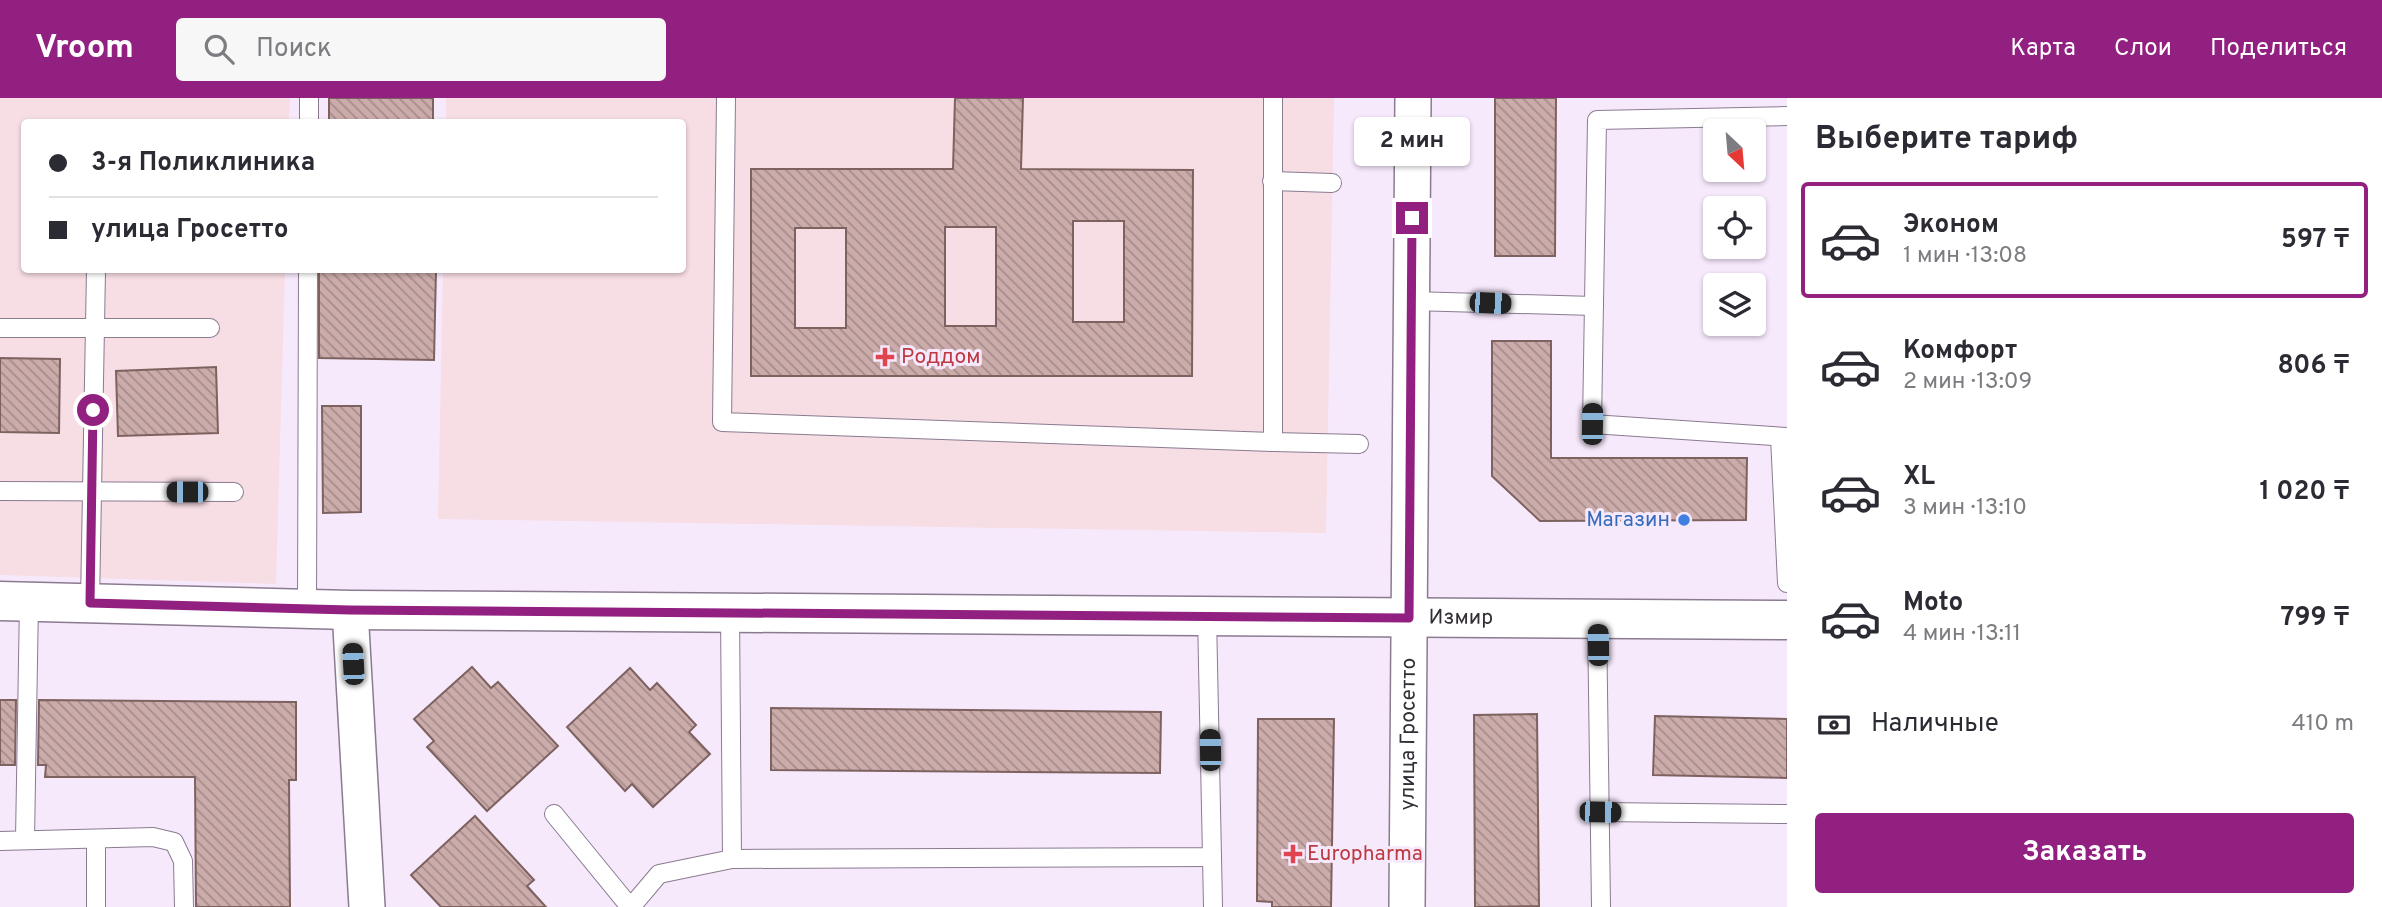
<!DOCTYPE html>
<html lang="ru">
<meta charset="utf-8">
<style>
:root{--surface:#fff;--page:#f7f7f7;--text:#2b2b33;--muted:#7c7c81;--line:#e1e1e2;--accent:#912081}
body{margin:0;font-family:Overpass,sans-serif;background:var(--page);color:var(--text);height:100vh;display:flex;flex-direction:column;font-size:26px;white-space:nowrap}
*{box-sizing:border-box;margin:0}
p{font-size:23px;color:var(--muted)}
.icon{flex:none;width:38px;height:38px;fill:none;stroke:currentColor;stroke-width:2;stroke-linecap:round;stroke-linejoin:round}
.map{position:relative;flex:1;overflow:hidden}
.side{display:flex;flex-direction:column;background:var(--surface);width:595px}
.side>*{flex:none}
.guide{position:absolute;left:21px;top:21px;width:665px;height:154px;border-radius:7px;box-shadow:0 2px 5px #0004;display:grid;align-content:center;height:154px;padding:0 28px;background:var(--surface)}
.needle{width:46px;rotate:154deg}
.buttons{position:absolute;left:1703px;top:21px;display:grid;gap:14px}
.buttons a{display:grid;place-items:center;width:63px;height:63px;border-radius:7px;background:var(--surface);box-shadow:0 2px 5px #0004;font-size:35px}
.end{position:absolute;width:32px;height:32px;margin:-16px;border:9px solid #912081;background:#fff;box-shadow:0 0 0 4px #fff}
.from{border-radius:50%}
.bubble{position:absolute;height:49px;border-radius:7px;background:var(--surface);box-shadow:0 2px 5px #0004;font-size:23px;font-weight:700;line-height:49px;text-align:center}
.car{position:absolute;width:21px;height:42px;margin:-21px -10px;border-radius:9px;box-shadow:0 0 5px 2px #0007;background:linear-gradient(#222 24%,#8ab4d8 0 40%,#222 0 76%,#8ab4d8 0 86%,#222 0)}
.guide b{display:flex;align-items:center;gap:24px;height:66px;font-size:26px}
.guide b+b{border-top:2px solid var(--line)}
.guide i{width:18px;height:18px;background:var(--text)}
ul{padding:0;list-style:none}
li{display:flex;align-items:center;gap:21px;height:116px;margin:0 14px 10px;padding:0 14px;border:4px solid transparent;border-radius:7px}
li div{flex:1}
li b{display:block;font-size:26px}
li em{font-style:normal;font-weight:700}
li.active{border-color:var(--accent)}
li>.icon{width:63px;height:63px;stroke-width:1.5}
h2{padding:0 28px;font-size:32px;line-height:84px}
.pay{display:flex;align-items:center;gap:18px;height:77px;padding:0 28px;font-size:26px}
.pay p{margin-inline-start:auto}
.primary-button{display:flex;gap:14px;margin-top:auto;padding:14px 28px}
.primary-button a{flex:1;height:80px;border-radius:7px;background:var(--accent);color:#fff;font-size:28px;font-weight:700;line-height:80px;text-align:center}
header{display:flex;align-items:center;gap:42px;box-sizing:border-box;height:98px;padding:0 35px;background:var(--accent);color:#fff}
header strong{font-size:33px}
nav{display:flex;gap:38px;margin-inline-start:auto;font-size:24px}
.search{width:490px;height:63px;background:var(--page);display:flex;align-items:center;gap:18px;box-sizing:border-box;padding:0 24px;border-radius:7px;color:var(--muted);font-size:26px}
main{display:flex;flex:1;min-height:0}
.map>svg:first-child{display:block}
.medical{fill:#f7dde4}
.building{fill:url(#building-back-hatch);stroke:#7e6260;stroke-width:2;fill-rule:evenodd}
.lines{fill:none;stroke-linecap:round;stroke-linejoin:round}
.service-casing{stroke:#8a7b90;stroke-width:20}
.minor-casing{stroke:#8a7b90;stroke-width:38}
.tertiary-casing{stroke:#8a7b90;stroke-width:41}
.service{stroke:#fff;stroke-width:18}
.minor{stroke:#fff;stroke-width:35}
.tertiary{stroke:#fff;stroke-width:38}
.route{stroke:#912081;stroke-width:9}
.health-dot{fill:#e0444e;stroke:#f7e9fc;stroke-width:2.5}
.shop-dot{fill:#3f7fe0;stroke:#f7e9fc;stroke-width:2.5}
.labels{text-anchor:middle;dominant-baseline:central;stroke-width:6;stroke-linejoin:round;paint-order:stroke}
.health-label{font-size:21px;fill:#be3a42;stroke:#f7e9fc;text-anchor:start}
.shop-label{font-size:21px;fill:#366cbe;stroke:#f7e9fc;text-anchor:end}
.street-label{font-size:21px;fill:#332d36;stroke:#f7e9fc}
</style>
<header>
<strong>Vroom</strong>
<div class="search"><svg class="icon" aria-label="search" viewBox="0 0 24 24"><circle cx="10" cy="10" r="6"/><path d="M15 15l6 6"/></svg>Поиск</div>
<nav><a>Карта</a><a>Слои</a><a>Поделиться</a></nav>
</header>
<main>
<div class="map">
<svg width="1787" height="809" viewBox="0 0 1787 809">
<defs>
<pattern id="building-back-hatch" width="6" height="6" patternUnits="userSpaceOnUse" patternTransform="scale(1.75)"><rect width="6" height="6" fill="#cbacaa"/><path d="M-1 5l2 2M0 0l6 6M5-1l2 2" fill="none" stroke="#a58c8b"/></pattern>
</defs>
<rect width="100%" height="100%" fill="#f7e9fc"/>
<g class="medical">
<polygon points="0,0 290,0 289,24 24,24 24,172 285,172 276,486 0,477"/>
<polygon points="446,0 1334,0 1326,435 438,421 443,172 682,172 682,24 446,24"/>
</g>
<g class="building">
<rect x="329" y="0" width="104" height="24"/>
<path d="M955,0h68l-2,71 172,1 -1,206h-441v-207h202zM1073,123h51v101h-51zM945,129h51v99h-51zM795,130h51v100h-51z"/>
<polygon points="1495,0 1556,0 1555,158 1495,158"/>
<polygon points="319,172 436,172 434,262 319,260"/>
<polygon points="1492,243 1551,243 1551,360 1747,360 1746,422 1540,423 1492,378"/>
<polygon points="0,260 60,261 59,335 0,334"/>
<polygon points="216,269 218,335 118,338 116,273"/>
<polygon points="322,308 361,308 361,414 323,415"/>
<polygon points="472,569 491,590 498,584 558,648 487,713 427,649 434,643 414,621"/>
<polygon points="630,570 650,592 657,585 696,627 689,634 710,656 653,709 632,686 625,693 567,629"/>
<polygon points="0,602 16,602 15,667 0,667"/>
<polygon points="39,602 296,604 296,682 289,682 290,809 196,809 195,679 45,679 46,667 38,667"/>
<polygon points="771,610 1161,614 1160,675 771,672"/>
<polygon points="1537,616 1539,808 1475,809 1474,617"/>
<polygon points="1655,618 1787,621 1787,680 1653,677"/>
<polygon points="1258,621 1334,621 1331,809 1272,809 1272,804 1257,803"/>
<polygon points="475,718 534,782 527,788 546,809 441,809 411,777"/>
</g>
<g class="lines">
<defs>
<g id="service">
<polyline points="726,0 722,324 1273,344 1273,0"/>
<polyline points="1787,18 1597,22 1592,326 1787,339"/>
<polyline points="309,24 309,0"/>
<polyline points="1272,83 1332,85"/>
<polyline points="1412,203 1594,208"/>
<polyline points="0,230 210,230"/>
<polyline points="1780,339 1787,485"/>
<polyline points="1273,344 1359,346"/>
<polyline points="0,393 234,394"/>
<polyline points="90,505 96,172"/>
<polyline points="307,511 308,172"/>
<polyline points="1597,520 1601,809"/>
<polyline points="1600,714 1787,716"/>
<polyline points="554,716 630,809"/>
<polyline points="25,742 29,503"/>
<polyline points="0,743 153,739 174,744 183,763 184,809"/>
<polyline points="1212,759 1213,809"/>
<polyline points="732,761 1212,759 1207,518"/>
<polyline points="96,809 96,741"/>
<polyline points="631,809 659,776 732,761 730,515"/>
</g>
<g id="minor">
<polyline points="350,512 367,809"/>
<path id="s1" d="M1407,809l6,-809"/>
</g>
<g id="tertiary">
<path id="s2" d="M0,503l350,9 1437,10"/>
</g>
</defs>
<use href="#service" class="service-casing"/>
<use href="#minor" class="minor-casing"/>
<use href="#tertiary" class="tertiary-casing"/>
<use href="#service" class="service"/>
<use href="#minor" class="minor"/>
<use href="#tertiary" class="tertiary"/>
</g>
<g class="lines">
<polyline class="route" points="93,312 90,505 350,512 1409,520 1412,120"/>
</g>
<g class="health-dot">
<path d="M881.5 248.5h7v7h7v7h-7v7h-7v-7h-7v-7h7z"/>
<path d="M1289.5 745.5h7v7h7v7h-7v7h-7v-7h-7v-7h7z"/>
</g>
<circle class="shop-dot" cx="1684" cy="422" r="7"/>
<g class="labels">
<g class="health-label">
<text x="901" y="259">Роддом</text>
<text x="1307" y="756">Europharma</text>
</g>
<g class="shop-label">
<text x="1670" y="422">Магазин</text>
</g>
<g class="street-label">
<text stroke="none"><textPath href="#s2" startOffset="1461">Измир</textPath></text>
<text stroke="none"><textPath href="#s1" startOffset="173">улица Гросетто</textPath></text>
</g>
</g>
</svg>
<div class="buttons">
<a><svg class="needle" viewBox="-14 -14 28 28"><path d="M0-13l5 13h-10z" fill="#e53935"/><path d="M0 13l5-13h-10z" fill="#7c7c81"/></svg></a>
<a><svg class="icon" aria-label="locate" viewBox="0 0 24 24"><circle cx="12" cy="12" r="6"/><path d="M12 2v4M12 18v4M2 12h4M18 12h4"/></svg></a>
<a><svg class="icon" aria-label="layers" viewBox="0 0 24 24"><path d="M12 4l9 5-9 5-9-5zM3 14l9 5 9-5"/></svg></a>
</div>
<i class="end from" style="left:93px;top:312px"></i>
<i class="end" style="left:1412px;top:120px"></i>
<div class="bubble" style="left:1354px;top:19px;width:116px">2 мин</div>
<i class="car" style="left:1490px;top:205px;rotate:92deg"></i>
<i class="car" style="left:1592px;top:326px;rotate:1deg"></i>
<i class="car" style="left:187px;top:394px;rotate:270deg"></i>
<i class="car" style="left:1598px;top:547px;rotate:359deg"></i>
<i class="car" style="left:353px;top:566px;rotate:357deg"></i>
<i class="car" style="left:1210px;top:652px;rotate:359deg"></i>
<i class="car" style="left:1600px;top:714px;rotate:91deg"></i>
<div class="guide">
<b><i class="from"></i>3-я Поликлиника</b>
<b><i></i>улица Гросетто</b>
</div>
</div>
<section class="side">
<h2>Выберите тариф</h2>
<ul>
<li class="active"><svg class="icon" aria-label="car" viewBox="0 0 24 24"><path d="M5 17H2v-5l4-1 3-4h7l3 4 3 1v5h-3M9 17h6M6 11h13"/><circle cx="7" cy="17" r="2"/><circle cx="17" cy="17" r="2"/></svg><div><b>Эконом</b><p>1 мин · 13:08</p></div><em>597 ₸</em></li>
<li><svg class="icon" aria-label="car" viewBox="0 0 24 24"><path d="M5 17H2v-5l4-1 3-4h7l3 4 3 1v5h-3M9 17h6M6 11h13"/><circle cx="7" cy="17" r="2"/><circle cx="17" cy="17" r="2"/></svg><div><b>Комфорт</b><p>2 мин · 13:09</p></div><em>806 ₸</em></li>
<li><svg class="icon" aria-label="car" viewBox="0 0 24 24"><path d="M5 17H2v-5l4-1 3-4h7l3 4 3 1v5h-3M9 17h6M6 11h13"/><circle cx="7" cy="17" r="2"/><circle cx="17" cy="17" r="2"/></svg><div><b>XL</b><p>3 мин · 13:10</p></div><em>1 020 ₸</em></li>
<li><svg class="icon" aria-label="car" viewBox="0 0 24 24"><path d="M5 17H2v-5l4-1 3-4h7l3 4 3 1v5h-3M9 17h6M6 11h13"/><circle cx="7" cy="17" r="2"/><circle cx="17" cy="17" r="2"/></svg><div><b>Moto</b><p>4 мин · 13:11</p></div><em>799 ₸</em></li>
</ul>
<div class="pay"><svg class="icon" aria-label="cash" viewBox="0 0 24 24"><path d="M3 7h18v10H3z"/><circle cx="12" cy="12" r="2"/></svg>Наличные<p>410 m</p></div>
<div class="primary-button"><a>Заказать</a></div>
</section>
</main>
